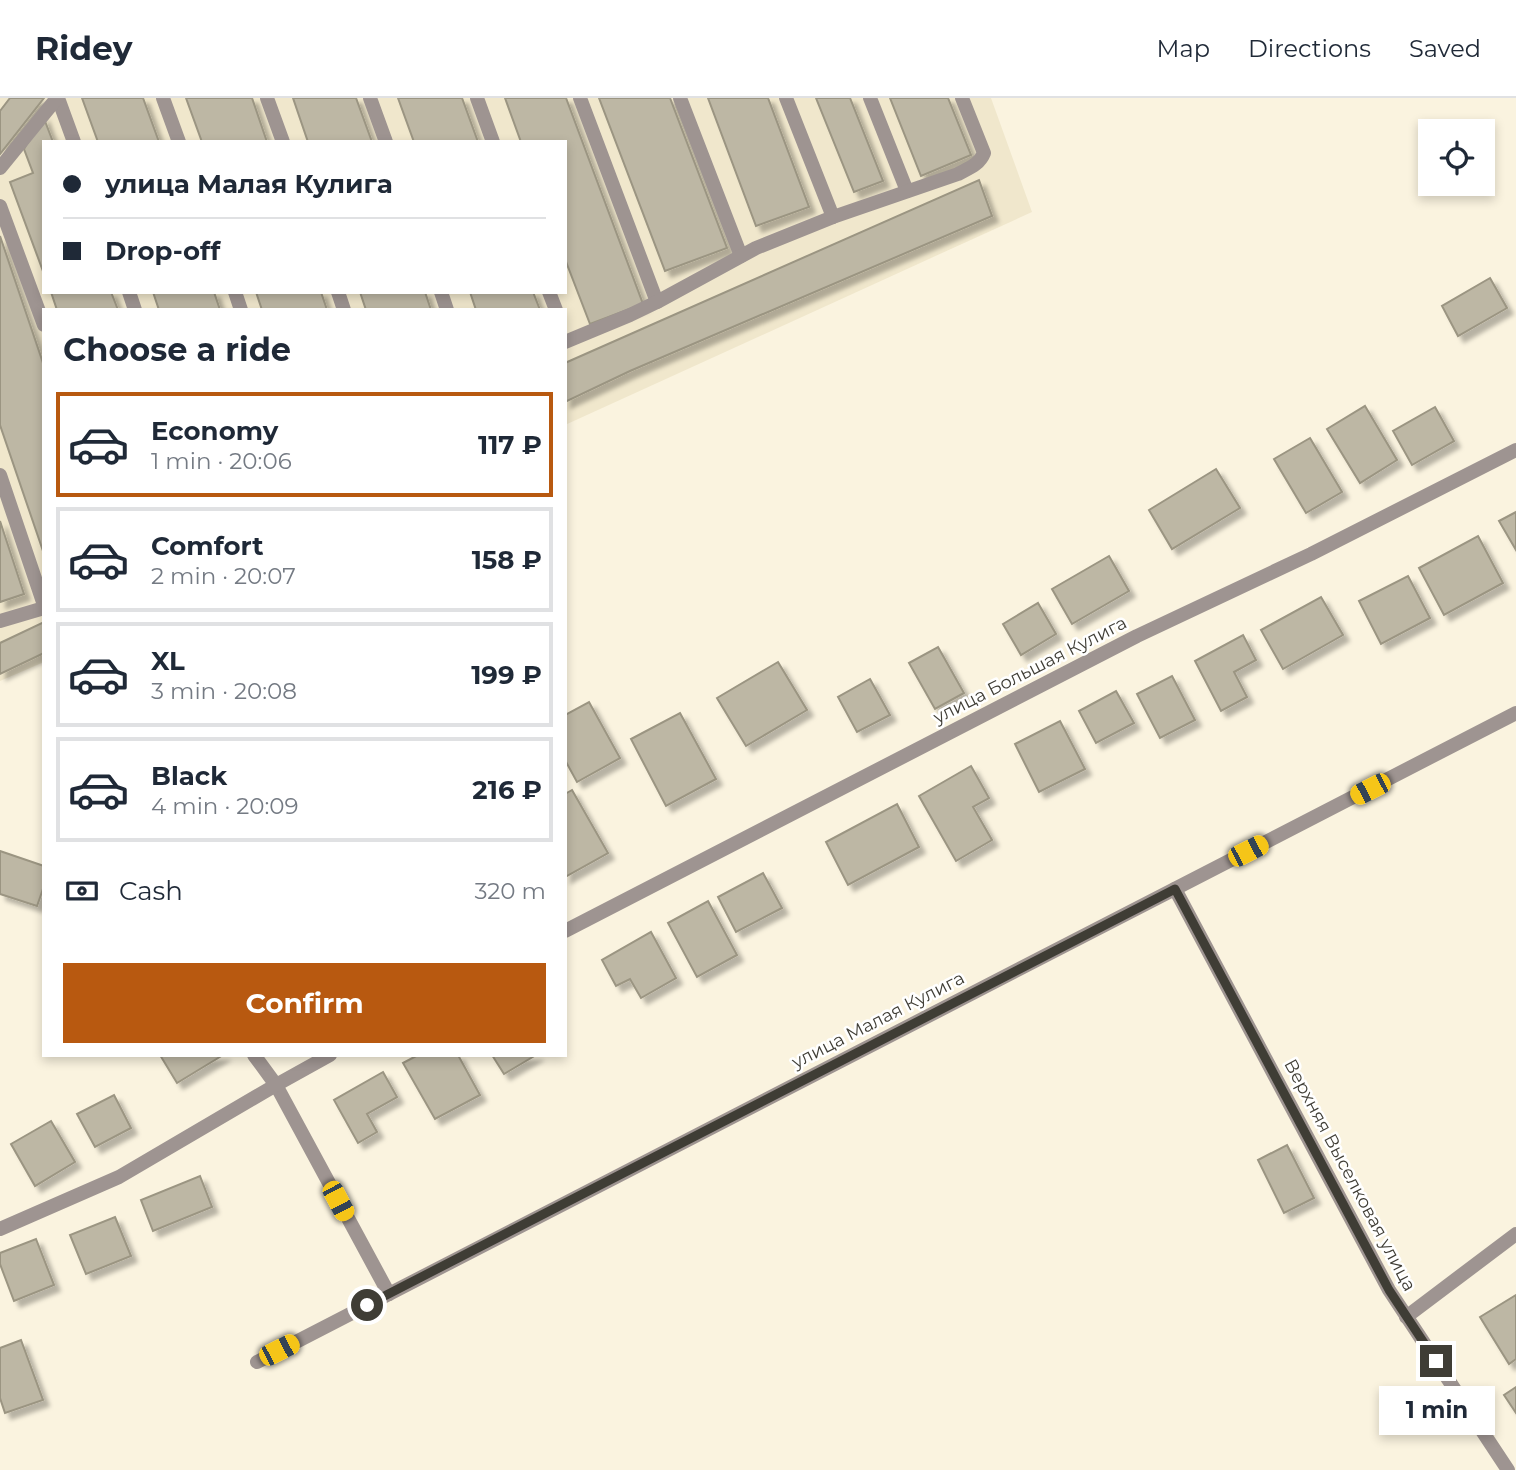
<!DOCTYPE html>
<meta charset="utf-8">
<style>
:root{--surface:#fff;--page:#f2f2f3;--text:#1f2937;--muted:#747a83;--line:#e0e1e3;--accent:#b85910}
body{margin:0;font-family:Montserrat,sans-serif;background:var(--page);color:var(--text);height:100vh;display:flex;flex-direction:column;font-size:26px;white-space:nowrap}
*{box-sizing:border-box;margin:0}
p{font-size:23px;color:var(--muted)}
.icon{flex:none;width:38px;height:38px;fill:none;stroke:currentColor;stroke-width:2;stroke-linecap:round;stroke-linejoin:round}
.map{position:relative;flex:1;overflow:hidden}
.details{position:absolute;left:42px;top:210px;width:525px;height:749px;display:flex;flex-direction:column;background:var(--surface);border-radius:0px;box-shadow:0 4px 10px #0003}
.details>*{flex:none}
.hud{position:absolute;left:42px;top:42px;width:525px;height:154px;border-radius:0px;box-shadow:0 4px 10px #0003;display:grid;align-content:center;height:154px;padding:0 21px;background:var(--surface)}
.controls{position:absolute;left:1418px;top:21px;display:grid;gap:14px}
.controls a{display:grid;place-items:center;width:77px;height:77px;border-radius:0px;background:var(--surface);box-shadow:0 4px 10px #0003;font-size:35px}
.end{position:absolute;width:32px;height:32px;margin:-16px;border:9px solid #3f3d35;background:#fff;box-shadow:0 0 0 4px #fff}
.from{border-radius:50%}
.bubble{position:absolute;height:49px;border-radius:0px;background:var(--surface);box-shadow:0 4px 10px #0003;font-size:23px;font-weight:700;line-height:49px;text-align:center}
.car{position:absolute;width:21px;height:42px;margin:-21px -10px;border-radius:9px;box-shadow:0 0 5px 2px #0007;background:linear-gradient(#f5c518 24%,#345 0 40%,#f5c518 0 76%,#345 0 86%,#f5c518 0)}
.hud b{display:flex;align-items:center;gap:24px;height:66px;font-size:26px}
.hud b+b{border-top:2px solid var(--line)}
.hud i{width:18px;height:18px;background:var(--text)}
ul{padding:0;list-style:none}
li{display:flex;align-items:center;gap:21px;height:105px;margin:0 14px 10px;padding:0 7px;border:4px solid var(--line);border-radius:0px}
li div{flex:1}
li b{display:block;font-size:26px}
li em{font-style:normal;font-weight:700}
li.current{border-color:var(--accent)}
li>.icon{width:63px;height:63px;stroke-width:1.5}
h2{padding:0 21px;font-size:32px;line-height:84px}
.pay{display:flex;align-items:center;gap:18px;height:77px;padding:0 21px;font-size:26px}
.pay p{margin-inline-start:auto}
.cta{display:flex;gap:14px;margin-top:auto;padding:14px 21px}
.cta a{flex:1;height:80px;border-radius:0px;background:var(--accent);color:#fff;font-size:28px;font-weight:700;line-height:80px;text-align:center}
header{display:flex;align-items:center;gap:42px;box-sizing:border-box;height:98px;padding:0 35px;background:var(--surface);border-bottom:2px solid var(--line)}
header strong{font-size:33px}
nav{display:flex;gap:38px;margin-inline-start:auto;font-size:24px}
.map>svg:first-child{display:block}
.built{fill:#f0e7cc;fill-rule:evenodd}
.building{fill:#bdb7a4;stroke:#9b9582;stroke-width:2;filter:url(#shadow)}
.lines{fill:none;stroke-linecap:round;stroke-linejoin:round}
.service{stroke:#9e9491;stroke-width:14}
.minor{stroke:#9e9491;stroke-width:14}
.route{stroke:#3f3d35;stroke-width:9}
.labels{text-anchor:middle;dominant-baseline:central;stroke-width:5;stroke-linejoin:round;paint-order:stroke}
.street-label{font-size:18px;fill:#3f3d35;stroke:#fff}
</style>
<header>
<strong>Ridey</strong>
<nav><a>Map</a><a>Directions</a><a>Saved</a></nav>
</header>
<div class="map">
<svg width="1516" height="1372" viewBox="0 0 1516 1372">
<defs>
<filter id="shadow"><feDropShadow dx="6" dy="6" stdDeviation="2" flood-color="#0004"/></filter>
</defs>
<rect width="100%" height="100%" fill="#faf3df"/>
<path class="built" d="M0,0h991l41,114 -467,213v-115h-521v352l-44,19zM44,44h521v150h-521z"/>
<g class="building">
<polygon points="10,0 44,0 0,56 0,13"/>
<polygon points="82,0 143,0 159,44 98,44"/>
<polygon points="186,0 252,0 267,44 202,44"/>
<polygon points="293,0 356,0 372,44 308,44"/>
<polygon points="398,0 462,0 478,44 414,44"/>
<polygon points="505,0 566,0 643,206 590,226 565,161 565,44 521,44"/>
<polygon points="599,0 670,0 727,150 665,173"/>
<polygon points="708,0 768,0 809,109 756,128"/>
<polygon points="816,0 850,0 883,83 854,94"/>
<polygon points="890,0 948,0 971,57 921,78"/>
<polygon points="43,18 53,44 44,44 44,176 10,84 33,75 24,51"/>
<polygon points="979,82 992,118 630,273 565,304 565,265"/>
<polygon points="0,138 44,268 44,456 0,327"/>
<polygon points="1490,180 1507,210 1458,238 1442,208"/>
<polygon points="51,194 111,194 118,212 57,212"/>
<polygon points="153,194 214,194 220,212 159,212"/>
<polygon points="256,194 321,194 327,212 262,212"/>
<polygon points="360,194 425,194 431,212 366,212"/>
<polygon points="470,194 533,194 540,212 476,212"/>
<polygon points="1365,308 1397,362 1360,385 1327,331"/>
<polygon points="1435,309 1454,343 1412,367 1393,333"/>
<polygon points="1310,340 1342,394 1306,415 1274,361"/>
<polygon points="1216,371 1240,410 1172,451 1149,412"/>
<polygon points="1516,414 1516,452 1499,423"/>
<polygon points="0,423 24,496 0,504"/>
<polygon points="1478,438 1503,485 1444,517 1419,470"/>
<polygon points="1109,458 1129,493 1072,526 1052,491"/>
<polygon points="1408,478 1430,520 1381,546 1359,503"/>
<polygon points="1321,499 1343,537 1283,571 1261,532"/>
<polygon points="1038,505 1056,536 1021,557 1003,526"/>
<polygon points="44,524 44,555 0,576 0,545"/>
<polygon points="1243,537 1256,562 1234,574 1247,599 1221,613 1195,563"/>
<polygon points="938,549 964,595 935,611 909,565"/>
<polygon points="778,564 807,612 746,648 717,600"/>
<polygon points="1172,578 1195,622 1160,640 1137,596"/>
<polygon points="870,581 890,617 857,634 838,599"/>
<polygon points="1116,593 1134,625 1096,645 1079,613"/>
<polygon points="589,604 620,660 577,684 565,662 565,617"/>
<polygon points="680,615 716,681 666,708 631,641"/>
<polygon points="1060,623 1085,671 1039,694 1015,646"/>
<polygon points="971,668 989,700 973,709 992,742 956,763 919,698"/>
<polygon points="572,692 608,755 565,779 565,696"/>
<polygon points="897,706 919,749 848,787 826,744"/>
<polygon points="0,753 44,768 44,788 37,808 0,796"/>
<polygon points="763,775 782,810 736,834 718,799"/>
<polygon points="708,803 737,857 697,879 668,825"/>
<polygon points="651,834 676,880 641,900 630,881 616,888 602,862"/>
<polygon points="160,957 223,957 177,985"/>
<polygon points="418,957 458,957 480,997 435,1021 403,965"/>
<polygon points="492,957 536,957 504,976"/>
<polygon points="383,974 397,999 367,1016 377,1034 358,1045 334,1002"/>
<polygon points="114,997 131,1030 95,1049 77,1016"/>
<polygon points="51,1023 75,1064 35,1088 11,1046"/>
<polygon points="1287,1047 1314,1100 1284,1115 1258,1062"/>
<polygon points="200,1078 212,1109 153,1133 141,1102"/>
<polygon points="115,1119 131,1158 86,1176 70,1137"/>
<polygon points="36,1141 54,1187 14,1203 0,1166 0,1155"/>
<polygon points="1516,1197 1516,1261 1509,1266 1480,1219"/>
<polygon points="21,1242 43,1302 5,1315 0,1300 0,1250"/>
<polygon points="1516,1289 1516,1315 1504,1297"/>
</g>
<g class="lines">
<g class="service">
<polyline points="58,0 74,44"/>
<polyline points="163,0 179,44"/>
<polyline points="267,0 283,44"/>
<polyline points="370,0 386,44"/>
<polyline points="477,0 493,44"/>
<polyline points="580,0 657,204"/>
<polyline points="680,0 741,158"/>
<polyline points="786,0 833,119"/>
<polyline points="870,0 907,93"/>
<polyline points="0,70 57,0"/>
<polyline points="0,108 44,227"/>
<polyline points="129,194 135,212"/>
<polyline points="235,194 241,212"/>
<polyline points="338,194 344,212"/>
<polyline points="441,194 447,212"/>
<polyline points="549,194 556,212"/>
<path d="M565,244l65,-27 27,-13 99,-54 77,-31 125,-43c11,-6 21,-9 26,-21l-22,-55"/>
<polyline points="0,377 44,507"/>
<polyline points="0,523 44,510"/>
</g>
<g class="minor">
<polyline points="1175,791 1389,1192 1508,1372"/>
<polyline points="565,833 1137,538 1311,456 1516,352"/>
<polyline points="254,957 276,987 389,1196"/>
<polyline points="0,1131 119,1079 276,987 330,957"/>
<polyline points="1406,1219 1516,1136"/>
<polyline points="257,1264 1516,615"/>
</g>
</g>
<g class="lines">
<polyline class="route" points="367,1207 1175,791 1389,1192 1436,1263"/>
</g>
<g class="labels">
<g class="street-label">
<text transform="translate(1030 572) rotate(-27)">улица Большая Кулига</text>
<text transform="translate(878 922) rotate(-27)">улица Малая Кулига</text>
<text transform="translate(1350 1077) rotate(62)">Верхняя Выселковая улица</text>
</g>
</g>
</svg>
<div class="controls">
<a><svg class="icon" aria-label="locate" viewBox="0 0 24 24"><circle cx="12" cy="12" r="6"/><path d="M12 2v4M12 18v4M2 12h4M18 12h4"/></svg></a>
</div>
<i class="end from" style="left:367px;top:1207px"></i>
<i class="end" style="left:1436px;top:1263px"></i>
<div class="bubble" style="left:1379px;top:1288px;width:116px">1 min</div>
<i class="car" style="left:1370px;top:691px;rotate:243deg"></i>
<i class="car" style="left:1248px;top:753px;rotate:63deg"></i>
<i class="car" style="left:338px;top:1103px;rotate:152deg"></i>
<i class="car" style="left:279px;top:1252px;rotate:63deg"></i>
<div class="hud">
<b><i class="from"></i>улица Малая Кулига</b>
<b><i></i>Drop-off</b>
</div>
<section class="details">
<h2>Choose a ride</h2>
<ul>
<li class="current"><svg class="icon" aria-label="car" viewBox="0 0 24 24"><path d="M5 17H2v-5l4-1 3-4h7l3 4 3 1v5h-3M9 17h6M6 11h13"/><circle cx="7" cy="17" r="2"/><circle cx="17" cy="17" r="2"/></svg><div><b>Economy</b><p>1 min · 20:06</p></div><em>117 ₽</em></li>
<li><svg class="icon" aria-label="car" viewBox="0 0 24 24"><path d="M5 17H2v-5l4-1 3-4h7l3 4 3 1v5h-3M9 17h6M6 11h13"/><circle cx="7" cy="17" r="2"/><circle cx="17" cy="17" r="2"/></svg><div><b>Comfort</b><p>2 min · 20:07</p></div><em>158 ₽</em></li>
<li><svg class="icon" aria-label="car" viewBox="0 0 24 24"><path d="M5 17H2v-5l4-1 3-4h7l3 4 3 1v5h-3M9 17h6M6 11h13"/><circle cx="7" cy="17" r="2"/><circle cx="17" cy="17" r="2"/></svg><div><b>XL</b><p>3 min · 20:08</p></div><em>199 ₽</em></li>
<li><svg class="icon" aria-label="car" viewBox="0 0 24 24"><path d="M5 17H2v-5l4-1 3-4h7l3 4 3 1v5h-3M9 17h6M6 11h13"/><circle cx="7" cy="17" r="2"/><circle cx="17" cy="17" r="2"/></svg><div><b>Black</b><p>4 min · 20:09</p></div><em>216 ₽</em></li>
</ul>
<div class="pay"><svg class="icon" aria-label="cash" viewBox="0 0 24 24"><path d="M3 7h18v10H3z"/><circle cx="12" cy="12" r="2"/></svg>Cash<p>320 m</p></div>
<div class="cta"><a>Confirm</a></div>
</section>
</div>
